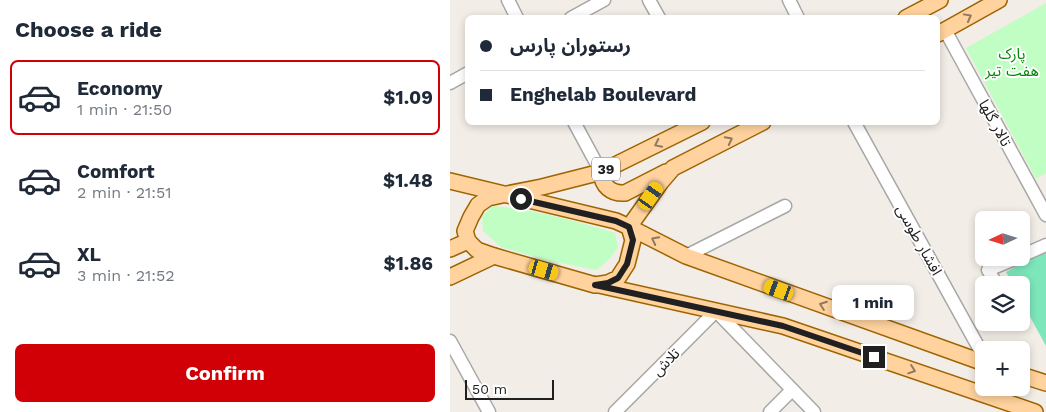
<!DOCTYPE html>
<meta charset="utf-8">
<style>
:root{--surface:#fff;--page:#f6f6f7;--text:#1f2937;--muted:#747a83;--line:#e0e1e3;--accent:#d10007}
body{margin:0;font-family:"Work Sans","Noto Sans Arabic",sans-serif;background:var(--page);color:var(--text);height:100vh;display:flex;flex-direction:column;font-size:19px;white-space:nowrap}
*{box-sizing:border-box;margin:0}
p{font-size:16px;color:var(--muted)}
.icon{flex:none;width:28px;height:28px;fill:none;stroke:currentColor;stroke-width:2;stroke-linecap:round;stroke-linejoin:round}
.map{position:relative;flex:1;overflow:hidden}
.panel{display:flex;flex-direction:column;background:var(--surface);width:450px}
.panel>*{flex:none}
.guide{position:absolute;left:15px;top:15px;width:475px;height:110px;border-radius:8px;box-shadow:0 2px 8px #0003;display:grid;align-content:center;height:110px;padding:0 15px;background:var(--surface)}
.needle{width:32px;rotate:266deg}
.fabs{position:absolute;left:525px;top:211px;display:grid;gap:10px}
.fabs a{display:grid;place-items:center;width:55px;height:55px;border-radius:8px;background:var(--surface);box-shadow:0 2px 8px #0003;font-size:25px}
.scale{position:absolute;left:15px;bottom:12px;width:89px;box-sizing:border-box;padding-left:5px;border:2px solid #202020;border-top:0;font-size:14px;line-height:18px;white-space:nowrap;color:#202020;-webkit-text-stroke:4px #fff;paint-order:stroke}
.end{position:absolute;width:22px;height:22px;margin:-11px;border:6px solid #202020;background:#fff;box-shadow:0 0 0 2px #fff}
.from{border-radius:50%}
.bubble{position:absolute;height:35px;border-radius:8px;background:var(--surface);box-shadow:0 2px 8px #0003;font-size:16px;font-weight:700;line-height:35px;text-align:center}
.car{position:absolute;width:15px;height:30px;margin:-15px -8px;border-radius:6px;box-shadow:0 0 4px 1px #0007;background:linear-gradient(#f5c518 24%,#345 0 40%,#f5c518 0 76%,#345 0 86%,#f5c518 0)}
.guide b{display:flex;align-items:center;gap:18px;height:48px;font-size:19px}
.guide b+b{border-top:1px solid var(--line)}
.guide i{width:12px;height:12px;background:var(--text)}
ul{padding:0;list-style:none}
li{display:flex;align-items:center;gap:15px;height:75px;margin:0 10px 8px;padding:0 5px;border:2px solid transparent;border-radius:8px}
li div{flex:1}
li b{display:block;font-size:19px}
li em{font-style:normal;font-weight:700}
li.selected{border-color:var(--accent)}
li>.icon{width:45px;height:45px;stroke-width:1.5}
h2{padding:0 15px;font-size:22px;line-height:60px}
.cta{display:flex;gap:10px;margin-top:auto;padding:10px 15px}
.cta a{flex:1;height:58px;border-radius:8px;background:var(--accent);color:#fff;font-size:20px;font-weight:700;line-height:58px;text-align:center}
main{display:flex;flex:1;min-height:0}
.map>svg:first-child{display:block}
.park{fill:#c0fec3}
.pitch{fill:#7de7bb}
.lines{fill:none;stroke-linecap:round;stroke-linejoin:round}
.minor-casing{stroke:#a7a7a7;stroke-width:15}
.major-casing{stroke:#9d6400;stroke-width:18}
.minor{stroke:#fff;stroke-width:12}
.major{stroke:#ffd29e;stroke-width:15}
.oneway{stroke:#90795f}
.route{stroke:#202020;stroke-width:6}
.labels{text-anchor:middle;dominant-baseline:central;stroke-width:4;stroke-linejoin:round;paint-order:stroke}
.shield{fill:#fff;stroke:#636363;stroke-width:1}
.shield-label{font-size:14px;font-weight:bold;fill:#202020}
.park-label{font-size:15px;fill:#028508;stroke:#fff}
.street-label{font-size:15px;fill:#202020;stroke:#fff}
</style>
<main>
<section class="panel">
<h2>Choose a ride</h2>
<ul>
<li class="selected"><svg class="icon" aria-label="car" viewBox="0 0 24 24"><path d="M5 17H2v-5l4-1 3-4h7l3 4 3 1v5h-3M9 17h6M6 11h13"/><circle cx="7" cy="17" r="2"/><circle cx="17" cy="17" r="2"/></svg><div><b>Economy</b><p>1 min · 21:50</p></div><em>$1.09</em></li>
<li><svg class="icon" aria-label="car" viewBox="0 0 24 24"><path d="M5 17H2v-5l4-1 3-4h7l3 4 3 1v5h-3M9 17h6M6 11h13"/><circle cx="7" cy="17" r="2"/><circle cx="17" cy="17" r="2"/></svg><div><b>Comfort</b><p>2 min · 21:51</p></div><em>$1.48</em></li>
<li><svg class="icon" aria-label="car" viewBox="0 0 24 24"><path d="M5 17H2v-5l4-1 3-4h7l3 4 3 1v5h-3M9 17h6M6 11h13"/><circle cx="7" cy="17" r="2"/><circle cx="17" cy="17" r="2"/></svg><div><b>XL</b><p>3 min · 21:52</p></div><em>$1.86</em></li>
</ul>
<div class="cta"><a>Confirm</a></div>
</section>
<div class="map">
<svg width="596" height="412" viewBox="0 0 596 412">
<rect width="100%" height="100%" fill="#f2ede6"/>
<g class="park">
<polygon points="596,3 596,173 586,179 516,48"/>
<path d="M42,206c41,3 83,15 123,27l3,14 -7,10 -14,13 -52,-10 -44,-13 -18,-16 -1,-14z"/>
</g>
<polygon class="pitch" points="596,250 596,346 571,300 571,285 563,285 556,272"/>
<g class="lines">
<defs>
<g id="minor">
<polyline points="58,0 67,18"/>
<polyline points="199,0 209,18"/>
<polyline points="339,0 348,18"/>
<polyline points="121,18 154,0"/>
<polyline points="495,30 596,215"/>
<polyline points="0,83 18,73"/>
<polyline points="124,122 151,172"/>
<polyline points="404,122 534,357"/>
<polyline points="236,256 335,206"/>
<polyline points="571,256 596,245"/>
<polyline points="547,285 538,270 567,258"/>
<polyline points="0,341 39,412"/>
<polyline points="165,412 266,311 364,412"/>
<polyline points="320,412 342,390"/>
</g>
<g id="major">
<polyline points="456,18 490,0"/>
<polyline points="488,34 549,0"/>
<polyline points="313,122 223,168 211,182 179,227 236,256 534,363"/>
<path d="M151,172c1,14 10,22 24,21l41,-21"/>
<polyline points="0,181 166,221 179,227 183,240 177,264 168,278 158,283 145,285 44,256 27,250 18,241 15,231 21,217 28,205 38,198 52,195 92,187 151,172 252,122"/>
<polyline points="0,249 18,241"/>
<polyline points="0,277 44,256"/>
<polyline points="149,285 333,326 585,412"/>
<polyline points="571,375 596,383"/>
</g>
</defs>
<use href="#minor" class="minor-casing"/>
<use href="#major" class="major-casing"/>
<use href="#minor" class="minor"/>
<use href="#major" class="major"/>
</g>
<defs><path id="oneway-chevron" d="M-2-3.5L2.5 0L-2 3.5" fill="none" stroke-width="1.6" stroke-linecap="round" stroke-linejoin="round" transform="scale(1.25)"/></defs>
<g class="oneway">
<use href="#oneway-chevron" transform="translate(518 17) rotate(-29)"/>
<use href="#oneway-chevron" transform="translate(279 140) rotate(-27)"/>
<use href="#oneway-chevron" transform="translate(208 144) rotate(154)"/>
<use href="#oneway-chevron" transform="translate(205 240) rotate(-153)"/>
<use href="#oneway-chevron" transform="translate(373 305) rotate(-160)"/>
<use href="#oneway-chevron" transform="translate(462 370) rotate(19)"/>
</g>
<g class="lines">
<polyline class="route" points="71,199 166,221 179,227 183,240 177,264 168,278 158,283 145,285 333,326 424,357"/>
</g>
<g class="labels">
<rect class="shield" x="142" y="157.5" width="28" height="23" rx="4"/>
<g class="shield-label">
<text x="156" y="169">39</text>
</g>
<g class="park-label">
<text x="562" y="54">پارک<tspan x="562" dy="17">هفت تیر</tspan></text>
</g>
<g class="street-label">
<text transform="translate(545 123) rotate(61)">تالار گلها</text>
<text transform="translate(469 240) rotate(61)">افشار طوسی</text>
<text transform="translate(216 362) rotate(-45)">تلاش</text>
</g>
</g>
</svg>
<div class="fabs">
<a><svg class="needle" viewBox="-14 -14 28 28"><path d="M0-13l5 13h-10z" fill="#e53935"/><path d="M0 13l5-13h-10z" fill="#747a83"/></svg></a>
<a><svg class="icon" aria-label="layers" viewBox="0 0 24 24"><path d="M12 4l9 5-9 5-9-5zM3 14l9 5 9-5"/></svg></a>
<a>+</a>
</div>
<div class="scale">50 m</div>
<i class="end from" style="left:71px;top:199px"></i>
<i class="end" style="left:424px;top:357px"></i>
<div class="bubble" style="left:382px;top:285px;width:82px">1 min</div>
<i class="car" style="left:201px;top:196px;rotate:35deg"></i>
<i class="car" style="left:94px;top:270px;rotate:106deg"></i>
<i class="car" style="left:329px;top:290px;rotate:290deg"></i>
<div class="guide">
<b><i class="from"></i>رستوران پارس</b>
<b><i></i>Enghelab Boulevard</b>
</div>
</div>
</main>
